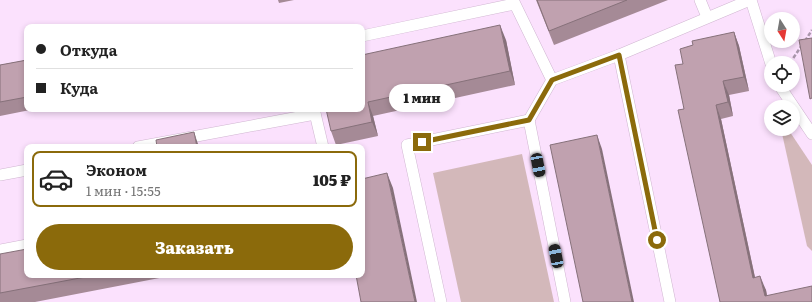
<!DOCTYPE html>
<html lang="ru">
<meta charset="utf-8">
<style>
:root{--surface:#fff;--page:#f2f2f2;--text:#222;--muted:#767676;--line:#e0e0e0;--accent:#8b6a0b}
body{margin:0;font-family:Literata,serif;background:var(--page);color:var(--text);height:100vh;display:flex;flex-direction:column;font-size:15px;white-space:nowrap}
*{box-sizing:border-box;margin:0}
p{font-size:13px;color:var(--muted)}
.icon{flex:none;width:22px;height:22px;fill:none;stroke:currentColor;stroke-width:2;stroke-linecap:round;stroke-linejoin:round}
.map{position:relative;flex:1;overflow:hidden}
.sheet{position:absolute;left:24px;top:144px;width:341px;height:134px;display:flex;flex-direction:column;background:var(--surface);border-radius:8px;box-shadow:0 2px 6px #0003}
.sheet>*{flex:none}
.hud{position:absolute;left:24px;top:24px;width:341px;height:88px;border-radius:8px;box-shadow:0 2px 6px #0003;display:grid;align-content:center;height:88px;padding:0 12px;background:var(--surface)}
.needle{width:26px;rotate:169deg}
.buttons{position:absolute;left:764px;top:12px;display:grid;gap:8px}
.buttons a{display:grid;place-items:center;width:36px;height:36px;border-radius:50%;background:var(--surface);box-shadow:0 2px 6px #0003;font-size:20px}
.end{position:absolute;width:18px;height:18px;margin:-9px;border:5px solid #8b6a0b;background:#fff;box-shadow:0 0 0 2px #fff}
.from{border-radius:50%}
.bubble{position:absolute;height:28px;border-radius:14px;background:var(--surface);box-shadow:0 2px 6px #0003;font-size:13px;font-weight:800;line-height:28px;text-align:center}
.car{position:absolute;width:12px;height:24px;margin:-12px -6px;border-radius:5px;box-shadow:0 0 3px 1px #0007;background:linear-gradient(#222 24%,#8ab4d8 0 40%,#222 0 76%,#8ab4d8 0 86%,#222 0)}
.hud b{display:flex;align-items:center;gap:14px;height:38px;font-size:15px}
.hud b+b{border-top:1px solid var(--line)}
.hud i{width:10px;height:10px;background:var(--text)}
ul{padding:7px 0 0;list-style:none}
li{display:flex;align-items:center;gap:12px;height:56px;margin:0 8px 6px;padding:0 4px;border:2px solid var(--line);border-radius:8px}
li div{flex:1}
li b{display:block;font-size:15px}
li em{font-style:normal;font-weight:800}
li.on{border-color:var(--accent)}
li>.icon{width:36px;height:36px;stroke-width:1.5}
.cta{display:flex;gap:8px;margin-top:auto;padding:8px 12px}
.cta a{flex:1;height:46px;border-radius:24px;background:var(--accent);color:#fff;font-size:16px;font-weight:800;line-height:46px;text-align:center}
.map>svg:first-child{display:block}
.green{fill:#d3b8ba}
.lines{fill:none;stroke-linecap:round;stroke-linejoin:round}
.service-casing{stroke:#d0b6d1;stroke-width:12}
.path{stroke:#a996ab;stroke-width:2.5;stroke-dasharray:4 2;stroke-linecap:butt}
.service{stroke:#fff;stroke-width:11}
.wall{fill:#a58a96}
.shaded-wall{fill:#86717a}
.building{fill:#c0a1af;stroke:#86717a}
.route{stroke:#8b6a0b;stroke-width:5}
</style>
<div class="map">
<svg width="812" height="302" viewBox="0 0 812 302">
<rect width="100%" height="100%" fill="#fbe1fd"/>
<g class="green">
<polygon points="781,129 788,129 812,165 812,251 807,246"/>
<polygon points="522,154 554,302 461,302 433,173"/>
</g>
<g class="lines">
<defs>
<g id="service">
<polyline points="513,0 552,80"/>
<polyline points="700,0 707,17"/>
<polyline points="751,0 771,64"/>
<polyline points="362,36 514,4"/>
<polyline points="779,85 812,134"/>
<polyline points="314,109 323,147"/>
<polyline points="529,120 552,80 619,55"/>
<polyline points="138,147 315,114"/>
<polyline points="0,175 27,170"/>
<polyline points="0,250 27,245"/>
<polyline points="441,302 407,145 529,120 565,302"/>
<polyline points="670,302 619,55 750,0"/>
</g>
</defs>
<use href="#service" class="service-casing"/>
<g class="path">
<polyline points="805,41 812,30"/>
<polyline points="790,63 802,45"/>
</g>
<use href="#service" class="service"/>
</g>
<g class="wall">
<polygon points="278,0 294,0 279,3"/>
<polygon points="536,0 668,0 554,45"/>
<polygon points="734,32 739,46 749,91 729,95 733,116 721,119 755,277 766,290 767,296 812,302 720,302 684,109 683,64 693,45"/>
<polygon points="506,40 515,85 373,116 378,136 336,145 331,131 362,55"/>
<polygon points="27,60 27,109 35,109 0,116 0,65"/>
<polygon points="0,254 27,275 175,275 35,302 0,302"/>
</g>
<g class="shaded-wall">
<polygon points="500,25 506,40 515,85 510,71"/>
<polygon points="734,32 739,46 749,91 744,77"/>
<polygon points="723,81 729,95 733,116 728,102"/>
<polygon points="368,102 373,116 378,136 372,122"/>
<polygon points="716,105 721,119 758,292 753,278"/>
<polygon points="194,132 199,147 197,147"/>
<polygon points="597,135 602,149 634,302 632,302"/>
<polygon points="387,173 393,188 417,302 415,302"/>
<polygon points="760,276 766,290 768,302 765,296"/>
</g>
<g class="building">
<polygon points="537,0 627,0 549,31"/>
<polygon points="500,25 510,71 368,102 372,122 331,131 326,109 362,109 362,55"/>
<polygon points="734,32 744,77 723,81 728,102 716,105 753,278 760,276 765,296 812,286 812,302 720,302 678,110 684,109 675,65 683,64 680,49 693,45 692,41"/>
<polygon points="812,38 812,98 810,99 799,40"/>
<polygon points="27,60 27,97 0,102 0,65"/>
<polygon points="194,132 197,147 157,147 156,140"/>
<polygon points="597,135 632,302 583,302 550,145"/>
<polygon points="387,173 415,302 361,302 356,275 362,275 362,179"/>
<polygon points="27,249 27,275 96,275 0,293 0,254"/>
</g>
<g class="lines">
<polyline class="route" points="422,142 529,120 552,80 619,55 657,240"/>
</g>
</svg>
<div class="buttons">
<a><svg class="needle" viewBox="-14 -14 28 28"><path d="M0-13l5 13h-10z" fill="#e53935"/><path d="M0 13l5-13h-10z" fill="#767676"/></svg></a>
<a><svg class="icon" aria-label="locate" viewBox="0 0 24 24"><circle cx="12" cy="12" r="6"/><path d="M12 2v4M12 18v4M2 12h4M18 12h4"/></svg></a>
<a><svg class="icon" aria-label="layers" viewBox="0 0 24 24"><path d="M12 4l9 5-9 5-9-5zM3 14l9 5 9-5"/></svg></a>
</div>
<i class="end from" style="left:657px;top:240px"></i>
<i class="end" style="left:422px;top:142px"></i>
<div class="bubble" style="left:389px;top:84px;width:66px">1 мин</div>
<i class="car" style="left:538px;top:165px;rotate:169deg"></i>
<i class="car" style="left:556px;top:256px;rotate:349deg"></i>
<div class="hud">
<b><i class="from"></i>Откуда</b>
<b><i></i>Куда</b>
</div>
<section class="sheet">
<ul>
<li class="on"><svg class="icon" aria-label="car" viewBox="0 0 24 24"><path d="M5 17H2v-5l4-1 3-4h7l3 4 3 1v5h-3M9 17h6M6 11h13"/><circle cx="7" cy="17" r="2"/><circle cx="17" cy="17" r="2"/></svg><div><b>Эконом</b><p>1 мин · 15:55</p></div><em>105 ₽</em></li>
</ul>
<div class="cta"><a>Заказать</a></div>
</section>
</div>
